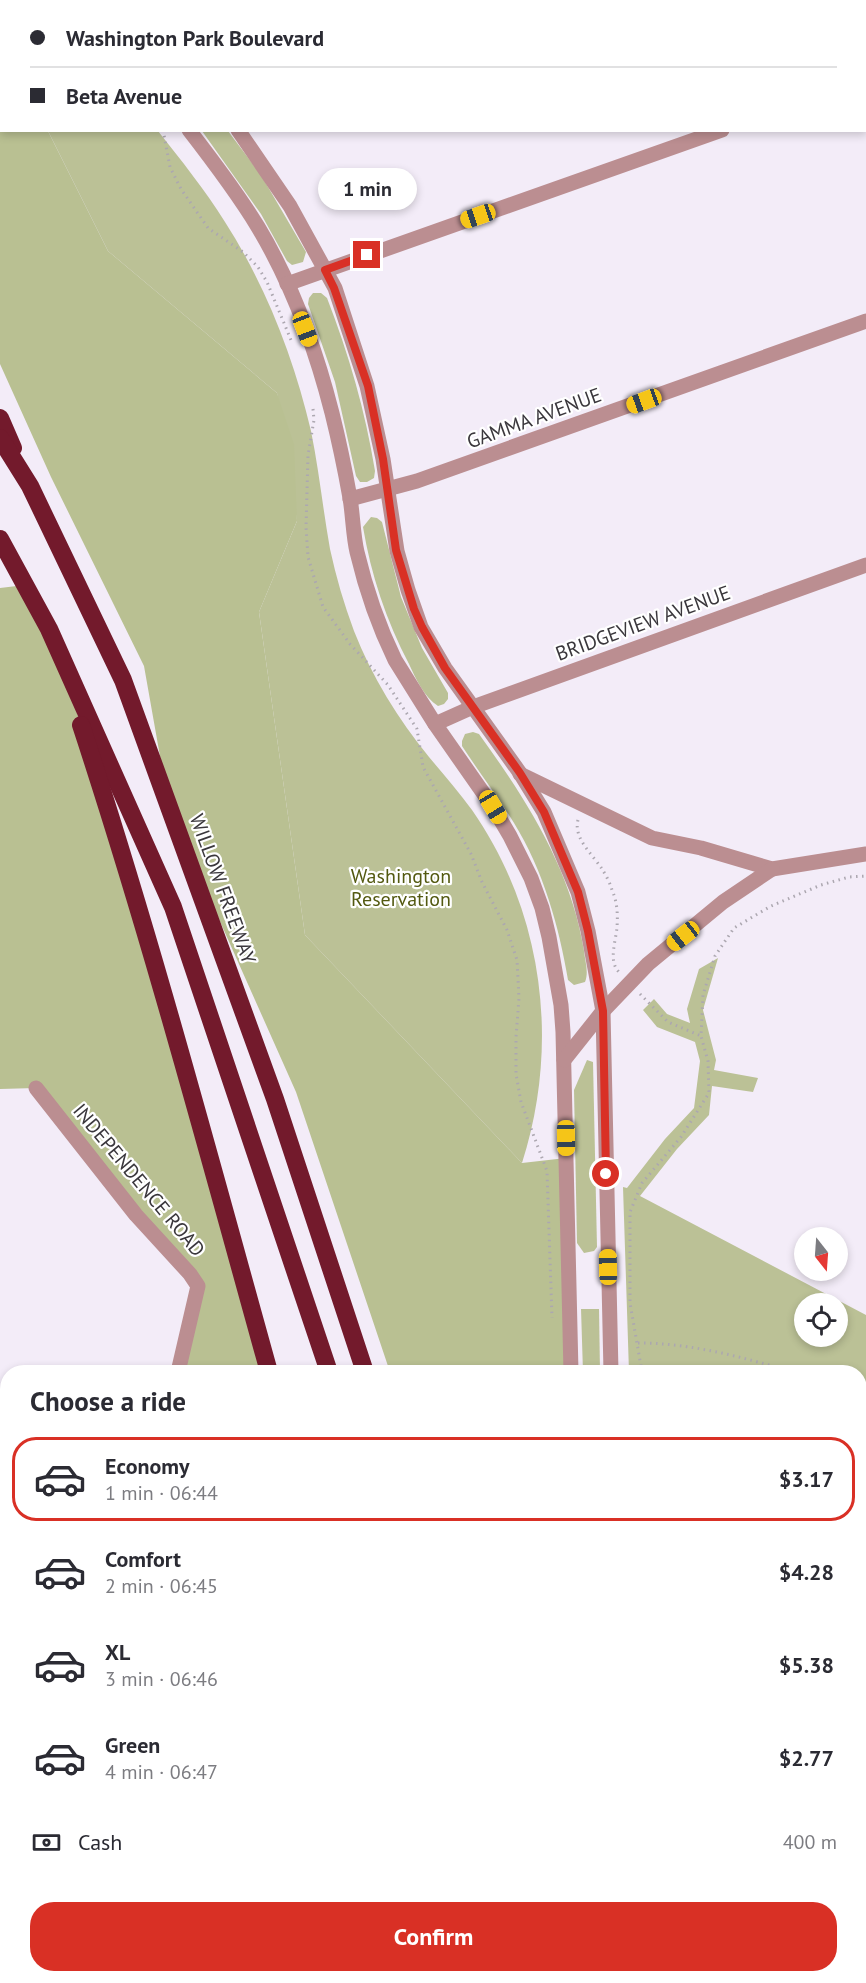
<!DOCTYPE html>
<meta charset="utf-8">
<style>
:root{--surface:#fff;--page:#f7f7f7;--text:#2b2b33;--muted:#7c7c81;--line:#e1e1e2;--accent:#d93025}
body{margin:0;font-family:"PT Sans",sans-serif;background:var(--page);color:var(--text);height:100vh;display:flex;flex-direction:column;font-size:22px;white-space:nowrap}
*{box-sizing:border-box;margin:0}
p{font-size:20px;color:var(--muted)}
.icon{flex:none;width:33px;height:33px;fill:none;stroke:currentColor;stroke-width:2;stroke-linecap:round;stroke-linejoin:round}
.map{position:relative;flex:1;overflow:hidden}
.panel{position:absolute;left:0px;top:1365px;width:867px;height:618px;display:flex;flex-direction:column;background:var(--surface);border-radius:24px 24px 0 0;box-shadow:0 3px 9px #0003}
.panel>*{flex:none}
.banner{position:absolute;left:0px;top:0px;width:867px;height:132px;box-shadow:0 3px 9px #0003;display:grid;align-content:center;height:132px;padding:0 30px;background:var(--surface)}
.needle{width:39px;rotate:163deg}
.fabs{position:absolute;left:794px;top:1227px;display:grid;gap:12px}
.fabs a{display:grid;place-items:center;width:54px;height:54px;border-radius:50%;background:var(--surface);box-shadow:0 3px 9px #0003;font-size:30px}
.end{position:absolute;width:27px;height:27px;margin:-14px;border:8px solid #d93025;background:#fff;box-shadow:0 0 0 3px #fff}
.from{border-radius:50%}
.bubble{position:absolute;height:42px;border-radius:21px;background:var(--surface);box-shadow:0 3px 9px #0003;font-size:20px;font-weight:600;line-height:42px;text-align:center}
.car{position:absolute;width:18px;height:36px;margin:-18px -9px;border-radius:8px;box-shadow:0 0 4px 2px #0007;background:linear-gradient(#f5c518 24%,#345 0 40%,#f5c518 0 76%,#345 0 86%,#f5c518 0)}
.banner b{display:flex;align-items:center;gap:21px;height:57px;font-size:22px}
.banner b+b{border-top:2px solid var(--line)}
.banner i{width:15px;height:15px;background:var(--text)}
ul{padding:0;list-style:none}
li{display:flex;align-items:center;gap:18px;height:84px;margin:0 12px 9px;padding:0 18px;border:3px solid transparent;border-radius:24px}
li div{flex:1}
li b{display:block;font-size:22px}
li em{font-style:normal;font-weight:600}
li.active{border-color:var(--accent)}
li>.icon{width:54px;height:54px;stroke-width:1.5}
h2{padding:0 30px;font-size:27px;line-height:72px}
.pay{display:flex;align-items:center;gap:15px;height:66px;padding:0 30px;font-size:22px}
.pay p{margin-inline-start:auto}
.primary-button{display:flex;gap:12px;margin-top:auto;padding:12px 30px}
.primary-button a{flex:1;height:69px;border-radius:24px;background:var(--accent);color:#fff;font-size:24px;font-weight:600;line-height:69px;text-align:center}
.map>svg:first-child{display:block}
.green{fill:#bbc196;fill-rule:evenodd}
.forest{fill:#b9c092}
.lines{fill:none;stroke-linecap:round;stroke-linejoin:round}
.path{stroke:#aca7b0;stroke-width:3;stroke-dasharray:1.5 4.5;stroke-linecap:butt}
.minor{stroke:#bb8e91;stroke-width:15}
.highway{stroke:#731a2c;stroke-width:18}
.route{stroke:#d93025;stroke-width:8}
.labels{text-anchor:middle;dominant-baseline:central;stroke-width:4.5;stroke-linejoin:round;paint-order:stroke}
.street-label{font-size:20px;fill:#3a373c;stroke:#fff}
.park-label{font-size:20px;fill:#535910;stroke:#fff}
</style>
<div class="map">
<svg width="866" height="1983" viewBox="0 0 866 1983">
<rect width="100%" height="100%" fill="#f3ecf8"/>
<g class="green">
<path d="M48,131h110c23,29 47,59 67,91 41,64 69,136 86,209 8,39 12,79 19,118 6,28 14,55 24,82 18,46 44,88 75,126 15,18 30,35 43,53 72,103 88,235 50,353l-217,-228 -46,-323 38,-91 -20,-128 -169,-142z"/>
<polygon points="202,131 228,131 261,175 306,252 303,262 292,265 287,261 261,214"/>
<path d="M313,293h8l6,5c22,57 38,112 48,173l-1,7 -7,4h-7l-4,-6 -21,-94 -27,-78 1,-6z"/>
<path d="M371,517l6,1 5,4 19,75 21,51 26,45v6l-4,5 -6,2c-14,-9 -22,-27 -29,-42 -23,-44 -38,-89 -46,-137z"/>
<path d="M473,732l6,2c47,65 92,135 105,217 1,10 5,21 1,31l-11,3 -6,-5c-9,-54 -25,-110 -54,-157 -16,-26 -35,-51 -52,-77v-5l3,-7z"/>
<path d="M718,958l-15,52 13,50 -2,10 44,8 -5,14 -41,-6 -3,29 -32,34 -37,47 226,119v345l-6,3v-291h-231l-6,-185 4,1 38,-49 29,-31 6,-47 -5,-19 -38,-15 -14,-17 11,-11 13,15 23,9 -3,-14 12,-40zM804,1304h33v32h-33z"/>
<polygon points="587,1060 593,1062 597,1247 594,1251 584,1253 577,1243 574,1090"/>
<polygon points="581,1309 599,1309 600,1372 583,1372"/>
</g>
<g class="forest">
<polygon points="0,33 2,36 2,130 48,131 108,251 277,393 294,444 297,521 259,612 305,935 522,1163 566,1158 571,1372 390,1372 296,1092 169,807 144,666 51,477 0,364"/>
<polygon points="25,585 49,629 112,818 269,1372 178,1372 198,1285 36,1088 0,1089 0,588"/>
</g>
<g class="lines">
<g class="path">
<polyline points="32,0 33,2"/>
<polyline points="163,130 170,167 181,189 208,228 243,252 258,267 267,282 291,340"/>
<polyline points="313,409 314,420 308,455 306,527 308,557 323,607 350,644 388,685 417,729 423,767 471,854 482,882 507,930 517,960 519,998 516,1037 516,1074 521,1102 547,1171 552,1318"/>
<path d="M578,820c-5,18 15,35 24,49 4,6 8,14 10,21 5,11 6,24 5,37 -1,14 -9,34 2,45"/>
<polyline points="640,994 668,1022 701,1036"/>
<path d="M638,1343c53,0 104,14 155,29"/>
<polyline points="642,1372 630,1303 630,1212 642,1183 681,1137 709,1093 708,1061 701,1036 703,995 715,956 734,928 771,906 821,885 849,877 866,876"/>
<polyline points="860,1410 866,1414"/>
</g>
<g class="minor">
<polyline points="88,0 90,2"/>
<polyline points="138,0 139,2"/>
<polyline points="331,0 332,2"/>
<polyline points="383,2 387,0"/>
<path d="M189,130c24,31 49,64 69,97 34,57 58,123 74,186 7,28 13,57 18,85 3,18 3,37 7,54 9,38 21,73 38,108l40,64 58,83 17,29 21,42 11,30 7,29 12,68 2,27 8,340"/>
<polyline points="238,130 290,206 335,288 367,386 383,459 397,551 408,590 421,627 445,668 520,773 544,812 578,892 588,931 603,1011 611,1372"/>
<polyline points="287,284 722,130"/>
<polyline points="350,499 417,481 866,321"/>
<polyline points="435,724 473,707 866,565"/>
<polyline points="520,774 652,838 701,848 772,869 866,854"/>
<polyline points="564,1060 603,1011 648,964 723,902 772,869"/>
<polyline points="36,1088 136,1215 190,1274 198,1286 178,1372"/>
<polyline points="0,1465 8,1488"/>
<polyline points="0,1965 8,1962"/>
<polyline points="173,1976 175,1983"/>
<polyline points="295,1976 302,1980 316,1976"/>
<polyline points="394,1976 397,1983"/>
<polyline points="636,1976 638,1983"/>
<polyline points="670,1976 672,1983"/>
<polyline points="851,1983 866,1978"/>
</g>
<g class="highway">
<polyline points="0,418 13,448"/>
<polyline points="0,438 30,486 123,680 275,1099 365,1372"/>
<polyline points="0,539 49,629 173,907 329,1372"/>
<path d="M81,725c70,213 128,431 188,647"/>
<polyline points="458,1976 461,1983"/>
<polyline points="529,1976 531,1983"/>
<polyline points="565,1976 567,1983"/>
</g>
</g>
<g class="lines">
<polyline class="route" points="367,255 325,270 334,288 368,386 383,459 396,550 414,609 422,627 445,668 520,773 544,812 578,892 588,931 603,1011 606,1174"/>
</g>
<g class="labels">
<g class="street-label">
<text transform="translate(534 418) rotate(-20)">GAMMA AVENUE</text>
<text transform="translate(643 623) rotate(-20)">BRIDGEVIEW AVENUE</text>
<text transform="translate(223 889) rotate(70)">WILLOW FREEWAY</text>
<text transform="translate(139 1180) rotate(50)">INDEPENDENCE ROAD</text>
</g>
<g class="park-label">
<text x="401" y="876">Washington<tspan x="401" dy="23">Reservation</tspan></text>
</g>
</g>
</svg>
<div class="fabs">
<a><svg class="needle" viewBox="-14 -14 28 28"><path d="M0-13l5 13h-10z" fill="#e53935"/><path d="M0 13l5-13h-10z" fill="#7c7c81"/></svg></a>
<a><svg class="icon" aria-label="locate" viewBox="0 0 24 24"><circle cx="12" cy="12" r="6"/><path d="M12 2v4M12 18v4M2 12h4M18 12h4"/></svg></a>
</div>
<i class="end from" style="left:606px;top:1174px"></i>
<i class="end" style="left:367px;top:255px"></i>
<div class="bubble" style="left:318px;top:168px;width:99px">1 min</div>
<i class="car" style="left:478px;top:216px;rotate:251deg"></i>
<i class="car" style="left:305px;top:329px;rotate:159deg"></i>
<i class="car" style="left:644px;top:401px;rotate:250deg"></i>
<i class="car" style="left:493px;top:807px;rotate:149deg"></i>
<i class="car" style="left:683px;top:936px;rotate:232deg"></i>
<i class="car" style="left:566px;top:1138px;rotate:179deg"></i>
<i class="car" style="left:608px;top:1267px;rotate:359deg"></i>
<div class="banner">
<b><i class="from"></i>Washington Park Boulevard</b>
<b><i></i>Beta Avenue</b>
</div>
<section class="panel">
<h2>Choose a ride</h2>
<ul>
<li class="active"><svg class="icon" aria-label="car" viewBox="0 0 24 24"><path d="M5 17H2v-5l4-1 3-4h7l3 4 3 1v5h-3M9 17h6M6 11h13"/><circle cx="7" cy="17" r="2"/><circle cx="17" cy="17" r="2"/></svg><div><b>Economy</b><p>1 min · 06:44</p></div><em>$3.17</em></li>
<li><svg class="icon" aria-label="car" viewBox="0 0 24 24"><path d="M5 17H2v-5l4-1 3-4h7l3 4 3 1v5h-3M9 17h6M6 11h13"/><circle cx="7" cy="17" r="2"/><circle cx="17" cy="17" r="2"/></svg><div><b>Comfort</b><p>2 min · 06:45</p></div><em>$4.28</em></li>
<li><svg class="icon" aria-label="car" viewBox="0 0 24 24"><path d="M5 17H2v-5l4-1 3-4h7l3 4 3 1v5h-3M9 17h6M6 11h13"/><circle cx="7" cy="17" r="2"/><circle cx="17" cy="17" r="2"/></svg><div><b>XL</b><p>3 min · 06:46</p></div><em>$5.38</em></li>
<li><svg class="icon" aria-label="car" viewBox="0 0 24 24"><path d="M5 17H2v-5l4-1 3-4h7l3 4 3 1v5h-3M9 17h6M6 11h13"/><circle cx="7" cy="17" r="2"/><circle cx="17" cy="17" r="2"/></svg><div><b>Green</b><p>4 min · 06:47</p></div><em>$2.77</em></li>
</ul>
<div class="pay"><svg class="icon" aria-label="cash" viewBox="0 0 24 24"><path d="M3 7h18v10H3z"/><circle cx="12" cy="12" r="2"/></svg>Cash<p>400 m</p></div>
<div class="primary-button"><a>Confirm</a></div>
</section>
</div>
